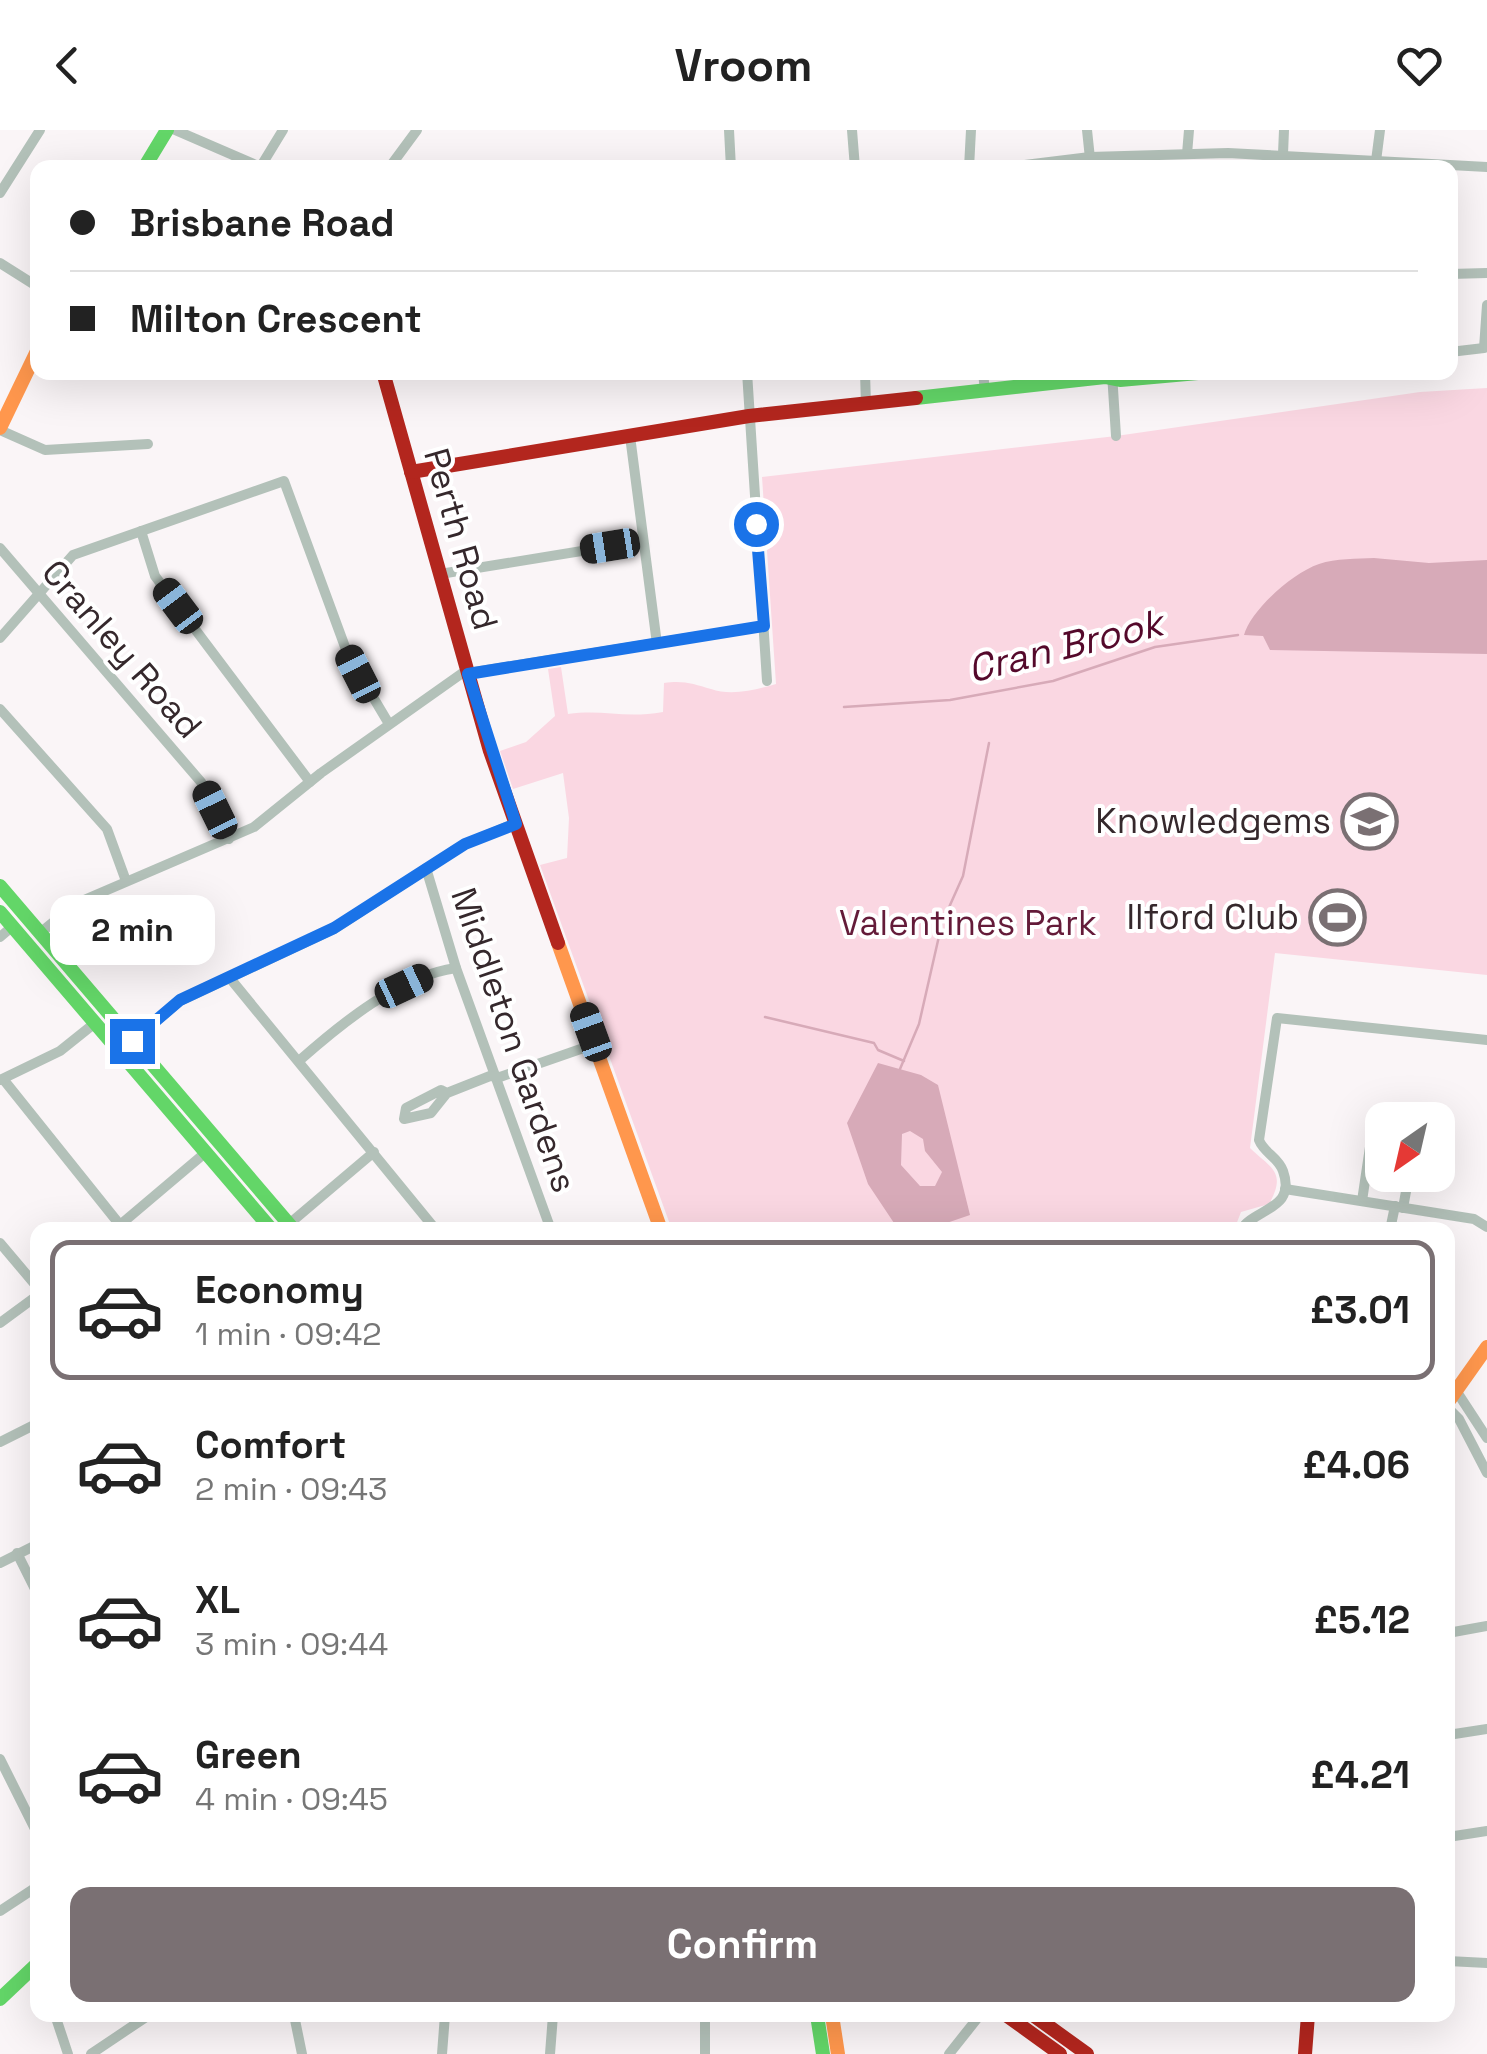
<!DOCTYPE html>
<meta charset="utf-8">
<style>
:root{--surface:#fff;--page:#f6f6f6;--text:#222;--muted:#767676;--line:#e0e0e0;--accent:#7a7073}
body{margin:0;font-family:"Space Grotesk",sans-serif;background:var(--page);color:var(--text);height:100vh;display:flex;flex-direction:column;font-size:38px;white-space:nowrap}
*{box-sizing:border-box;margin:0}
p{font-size:32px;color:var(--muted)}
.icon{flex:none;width:55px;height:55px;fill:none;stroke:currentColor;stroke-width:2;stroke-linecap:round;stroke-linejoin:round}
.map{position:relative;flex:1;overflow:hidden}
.details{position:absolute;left:30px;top:1092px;width:1425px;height:800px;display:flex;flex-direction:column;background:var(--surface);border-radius:20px;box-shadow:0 10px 40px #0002}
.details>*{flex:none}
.banner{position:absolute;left:30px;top:30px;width:1428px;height:220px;border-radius:20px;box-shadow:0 10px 40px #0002;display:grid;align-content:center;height:220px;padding:0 40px;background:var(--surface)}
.needle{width:65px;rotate:214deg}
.buttons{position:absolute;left:1365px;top:972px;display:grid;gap:20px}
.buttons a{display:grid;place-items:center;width:90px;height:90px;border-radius:20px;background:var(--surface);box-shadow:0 10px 40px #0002;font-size:50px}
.end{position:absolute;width:45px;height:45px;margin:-22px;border:12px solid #1a73e8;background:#fff;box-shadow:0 0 0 5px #fff}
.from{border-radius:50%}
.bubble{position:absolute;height:70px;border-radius:20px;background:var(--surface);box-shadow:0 10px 40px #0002;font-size:32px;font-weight:700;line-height:70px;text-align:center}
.car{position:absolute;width:30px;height:60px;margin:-30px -15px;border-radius:12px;box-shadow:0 0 8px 2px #0007;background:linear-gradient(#222 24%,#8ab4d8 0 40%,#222 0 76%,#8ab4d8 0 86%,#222 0)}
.banner b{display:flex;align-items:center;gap:35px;height:95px;font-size:38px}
.banner b+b{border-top:2px solid var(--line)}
.banner i{width:25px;height:25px;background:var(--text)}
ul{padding:18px 0 0;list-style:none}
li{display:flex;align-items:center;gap:30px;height:140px;margin:0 20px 15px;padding:0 20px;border:5px solid transparent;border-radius:20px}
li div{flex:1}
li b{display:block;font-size:38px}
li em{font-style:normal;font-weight:700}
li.active{border-color:var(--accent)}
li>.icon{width:90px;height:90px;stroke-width:1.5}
.button{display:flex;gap:20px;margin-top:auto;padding:20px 40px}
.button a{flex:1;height:115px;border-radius:20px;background:var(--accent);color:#fff;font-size:40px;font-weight:700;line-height:115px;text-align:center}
header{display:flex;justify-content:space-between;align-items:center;height:130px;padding:0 40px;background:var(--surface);font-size:45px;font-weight:700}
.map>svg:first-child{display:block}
.green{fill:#fad7e2}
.water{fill:#d7aab8;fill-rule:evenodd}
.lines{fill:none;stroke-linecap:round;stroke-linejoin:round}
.stream{stroke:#d7aab8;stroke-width:2.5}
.street{stroke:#b3c1b9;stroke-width:10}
.fast{stroke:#63d668;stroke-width:14}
.slow{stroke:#ff974d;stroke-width:14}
.jam{stroke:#b3261e;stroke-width:14}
.route{stroke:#1a73e8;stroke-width:12}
.labels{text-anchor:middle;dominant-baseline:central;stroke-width:8;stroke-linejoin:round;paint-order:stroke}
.street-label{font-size:35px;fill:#35282c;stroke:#fff}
.poi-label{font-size:35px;fill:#35282c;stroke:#fff;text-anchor:end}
.park-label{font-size:35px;fill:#641b39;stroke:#fff}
.water-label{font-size:38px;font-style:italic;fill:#54092b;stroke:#fff}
</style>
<header><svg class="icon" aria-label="back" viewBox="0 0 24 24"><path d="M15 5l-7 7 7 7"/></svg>Vroom<svg class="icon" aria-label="heart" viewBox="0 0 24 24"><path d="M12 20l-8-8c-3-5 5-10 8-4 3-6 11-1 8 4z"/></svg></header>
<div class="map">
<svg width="1487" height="1924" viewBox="0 0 1487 1924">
<rect width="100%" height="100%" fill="#faf5f7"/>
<path class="green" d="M1487,258v587l-212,-22 -25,195c19,19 38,23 19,56l-28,8 -7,18h-562l-132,-365 27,-7 2,-40 -6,-45 -50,16 -13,-38 26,-9 29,-26 -7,-47 13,-2 7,47c36,-5 56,5 95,-2l1,-29c19,-3 30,1 47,6 20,7 45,1 65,-5l-14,-207 354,-41 304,-44z"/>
<g class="water">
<path d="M1374,428l55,5 58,-3v94l-217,-4 -7,-14 -19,-1c6,-23 46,-61 75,-71 17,-6 38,-5 55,-6z"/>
<path d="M878,933l43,12 17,10 32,130 -44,15 -32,-7 -26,-39 -21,-61zM910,1001l13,8 2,12 17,21 -7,14h-15l-19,-21 1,-31z"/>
</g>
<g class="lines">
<g class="stream">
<polyline points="844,577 950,570 1053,551 1155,517 1238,505"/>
<polyline points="765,887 874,913 878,920 904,931"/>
<polyline points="900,939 919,894 942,793 963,746 989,613"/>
</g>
<g class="street">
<polyline points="175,0 263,38"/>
<polyline points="729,0 731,38"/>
<polyline points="852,0 855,38"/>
<polyline points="1087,0 1091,38"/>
<polyline points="1187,24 1189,0"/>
<polyline points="1283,24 1284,0"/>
<polyline points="1376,31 1380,0"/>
<polyline points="261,36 283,0"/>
<polyline points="389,38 417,0"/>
<polyline points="969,38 971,0"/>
<polyline points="999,38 1090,27 1228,23 1487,37"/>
<polyline points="0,63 40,0"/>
<polyline points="0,133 38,157"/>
<polyline points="1450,144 1487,143"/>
<polyline points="1450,222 1484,218 1487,175"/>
<polyline points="747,242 767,551"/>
<polyline points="865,242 866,275"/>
<polyline points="983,242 985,262"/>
<polyline points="1112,243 1116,306"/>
<polyline points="0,300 45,320 148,314"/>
<polyline points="630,306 657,514"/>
<polyline points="141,401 155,446 310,652"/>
<polyline points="0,418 201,652 229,709"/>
<polyline points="440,444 643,411"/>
<polyline points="0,508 73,425 284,351 348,525 389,594"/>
<polyline points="0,579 107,699 126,751"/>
<polyline points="426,738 456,838 551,1100"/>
<polyline points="40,803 77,773 254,697 321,643 461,544 763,496"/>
<polyline points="0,807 13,796"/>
<polyline points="229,847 436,1100"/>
<polyline points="133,911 180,871 334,799 465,714 516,693"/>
<path d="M300,930c42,-37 99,-84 156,-92"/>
<polyline points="3,949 124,1100"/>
<polyline points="0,950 60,921 95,893"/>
<polyline points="447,963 431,983 404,989 406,978 441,960 447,963 490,946 500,947 595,914"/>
<polyline points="1285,1059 1474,1089 1487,1097"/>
<polyline points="1362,1071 1370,1017 1382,1019"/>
<polyline points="1403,1078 1409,1045"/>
<polyline points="289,1094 374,1022"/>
<polyline points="114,1100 205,1023"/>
<path d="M1241,1100c13,-22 56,-20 42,-59 -5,-14 -19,-18 -24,-31l18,-122 210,22"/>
<polyline points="1390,1100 1395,1076"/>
<polyline points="0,1113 38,1158"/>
<polyline points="0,1193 38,1165"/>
<polyline points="1457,1262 1487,1308"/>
<polyline points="1448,1278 1459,1289 1487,1343"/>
<polyline points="0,1312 38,1293"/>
<polyline points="17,1423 38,1465"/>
<polyline points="0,1433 38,1414"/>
<polyline points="1448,1503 1487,1496"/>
<polyline points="1448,1605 1487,1599"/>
<polyline points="0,1629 38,1705"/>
<polyline points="1448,1707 1487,1701"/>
<polyline points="0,1781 38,1756"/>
<polyline points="1448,1831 1487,1833"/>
<polyline points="55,1885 68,1924"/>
<polyline points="294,1885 302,1924"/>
<polyline points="91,1924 149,1885"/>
<polyline points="442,1924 445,1885"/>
<polyline points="550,1924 553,1885"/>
<polyline points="705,1924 705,1885"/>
<polyline points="949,1924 980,1885"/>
</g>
<g class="fast">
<polyline points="144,38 167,0"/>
<polyline points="916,268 1105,247 1120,250 1209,242"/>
<polyline points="0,756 294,1100"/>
<polyline points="0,782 272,1100"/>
<polyline points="0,1869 38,1833"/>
<polyline points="817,1885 823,1924"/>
</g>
<g class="slow">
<polyline points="0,298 38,219"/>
<polyline points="558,813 661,1100"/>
<polyline points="1448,1272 1487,1217"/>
<polyline points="832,1885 838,1924"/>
</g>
<g class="jam">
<polyline points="383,242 490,621 558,813"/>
<polyline points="411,342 749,286 916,268"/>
<polyline points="1006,1885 1060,1924"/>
<polyline points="1033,1885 1087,1924"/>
<polyline points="1305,1924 1308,1885"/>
</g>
</g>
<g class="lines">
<polyline class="route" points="132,911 180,870 334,798 465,714 516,694 468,544 764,496 756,394"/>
</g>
<defs>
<symbol id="school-ring" viewBox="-11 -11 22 22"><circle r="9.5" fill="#fff" stroke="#7a7073" stroke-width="1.5"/><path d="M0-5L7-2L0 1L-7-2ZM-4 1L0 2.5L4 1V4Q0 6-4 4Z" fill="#7a7073"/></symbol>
<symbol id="stadium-ring" viewBox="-11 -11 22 22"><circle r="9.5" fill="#fff" stroke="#7a7073" stroke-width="1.5"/><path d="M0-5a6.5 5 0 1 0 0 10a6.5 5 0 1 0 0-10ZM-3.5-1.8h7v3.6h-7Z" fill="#7a7073"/></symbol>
</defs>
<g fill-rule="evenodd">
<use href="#school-ring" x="1338" y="660" width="63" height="63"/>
<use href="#stadium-ring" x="1306" y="756" width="63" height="63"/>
</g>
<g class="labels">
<g class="street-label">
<text transform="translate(461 409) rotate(74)">Perth Road</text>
<text transform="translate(122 519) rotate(49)">Cranley Road</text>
<text transform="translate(514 910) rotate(71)">Middleton Gardens</text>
</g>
<g class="poi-label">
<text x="1331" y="691">Knowledgems</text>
<text x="1299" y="787">Ilford Club</text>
</g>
<g class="park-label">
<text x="968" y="793">Valentines Park</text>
</g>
<g class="water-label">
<text transform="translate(1065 516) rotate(-14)">Cran Brook</text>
</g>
</g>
</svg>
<div class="buttons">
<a><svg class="needle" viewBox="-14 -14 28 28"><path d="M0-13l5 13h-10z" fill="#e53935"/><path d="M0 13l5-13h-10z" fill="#767676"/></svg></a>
</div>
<i class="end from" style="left:756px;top:394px"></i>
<i class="end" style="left:132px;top:911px"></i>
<div class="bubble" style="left:50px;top:765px;width:165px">2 min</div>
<i class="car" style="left:610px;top:416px;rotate:261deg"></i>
<i class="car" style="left:178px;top:476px;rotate:323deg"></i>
<i class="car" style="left:358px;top:544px;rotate:333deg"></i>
<i class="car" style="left:215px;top:680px;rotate:334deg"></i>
<i class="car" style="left:404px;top:856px;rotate:65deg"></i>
<i class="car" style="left:591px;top:902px;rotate:340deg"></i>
<div class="banner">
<b><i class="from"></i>Brisbane Road</b>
<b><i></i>Milton Crescent</b>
</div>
<section class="details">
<ul>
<li class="active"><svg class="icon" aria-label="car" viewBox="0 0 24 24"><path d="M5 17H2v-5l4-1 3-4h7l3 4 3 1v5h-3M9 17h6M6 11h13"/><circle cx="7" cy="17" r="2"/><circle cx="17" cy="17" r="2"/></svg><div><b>Economy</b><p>1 min · 09:42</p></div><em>£3.01</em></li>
<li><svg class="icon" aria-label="car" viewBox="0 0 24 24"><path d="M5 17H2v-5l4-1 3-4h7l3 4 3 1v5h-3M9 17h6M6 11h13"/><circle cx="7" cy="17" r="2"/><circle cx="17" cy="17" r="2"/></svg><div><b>Comfort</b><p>2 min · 09:43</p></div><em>£4.06</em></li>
<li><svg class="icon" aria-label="car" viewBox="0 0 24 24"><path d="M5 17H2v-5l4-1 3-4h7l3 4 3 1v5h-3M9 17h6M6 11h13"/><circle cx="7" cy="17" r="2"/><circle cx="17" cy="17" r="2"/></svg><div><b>XL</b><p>3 min · 09:44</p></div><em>£5.12</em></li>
<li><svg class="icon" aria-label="car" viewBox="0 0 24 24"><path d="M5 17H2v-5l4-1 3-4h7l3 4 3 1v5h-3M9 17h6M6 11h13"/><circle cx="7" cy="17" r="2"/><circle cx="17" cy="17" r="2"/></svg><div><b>Green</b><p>4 min · 09:45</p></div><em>£4.21</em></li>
</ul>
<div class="button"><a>Confirm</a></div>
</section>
</div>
